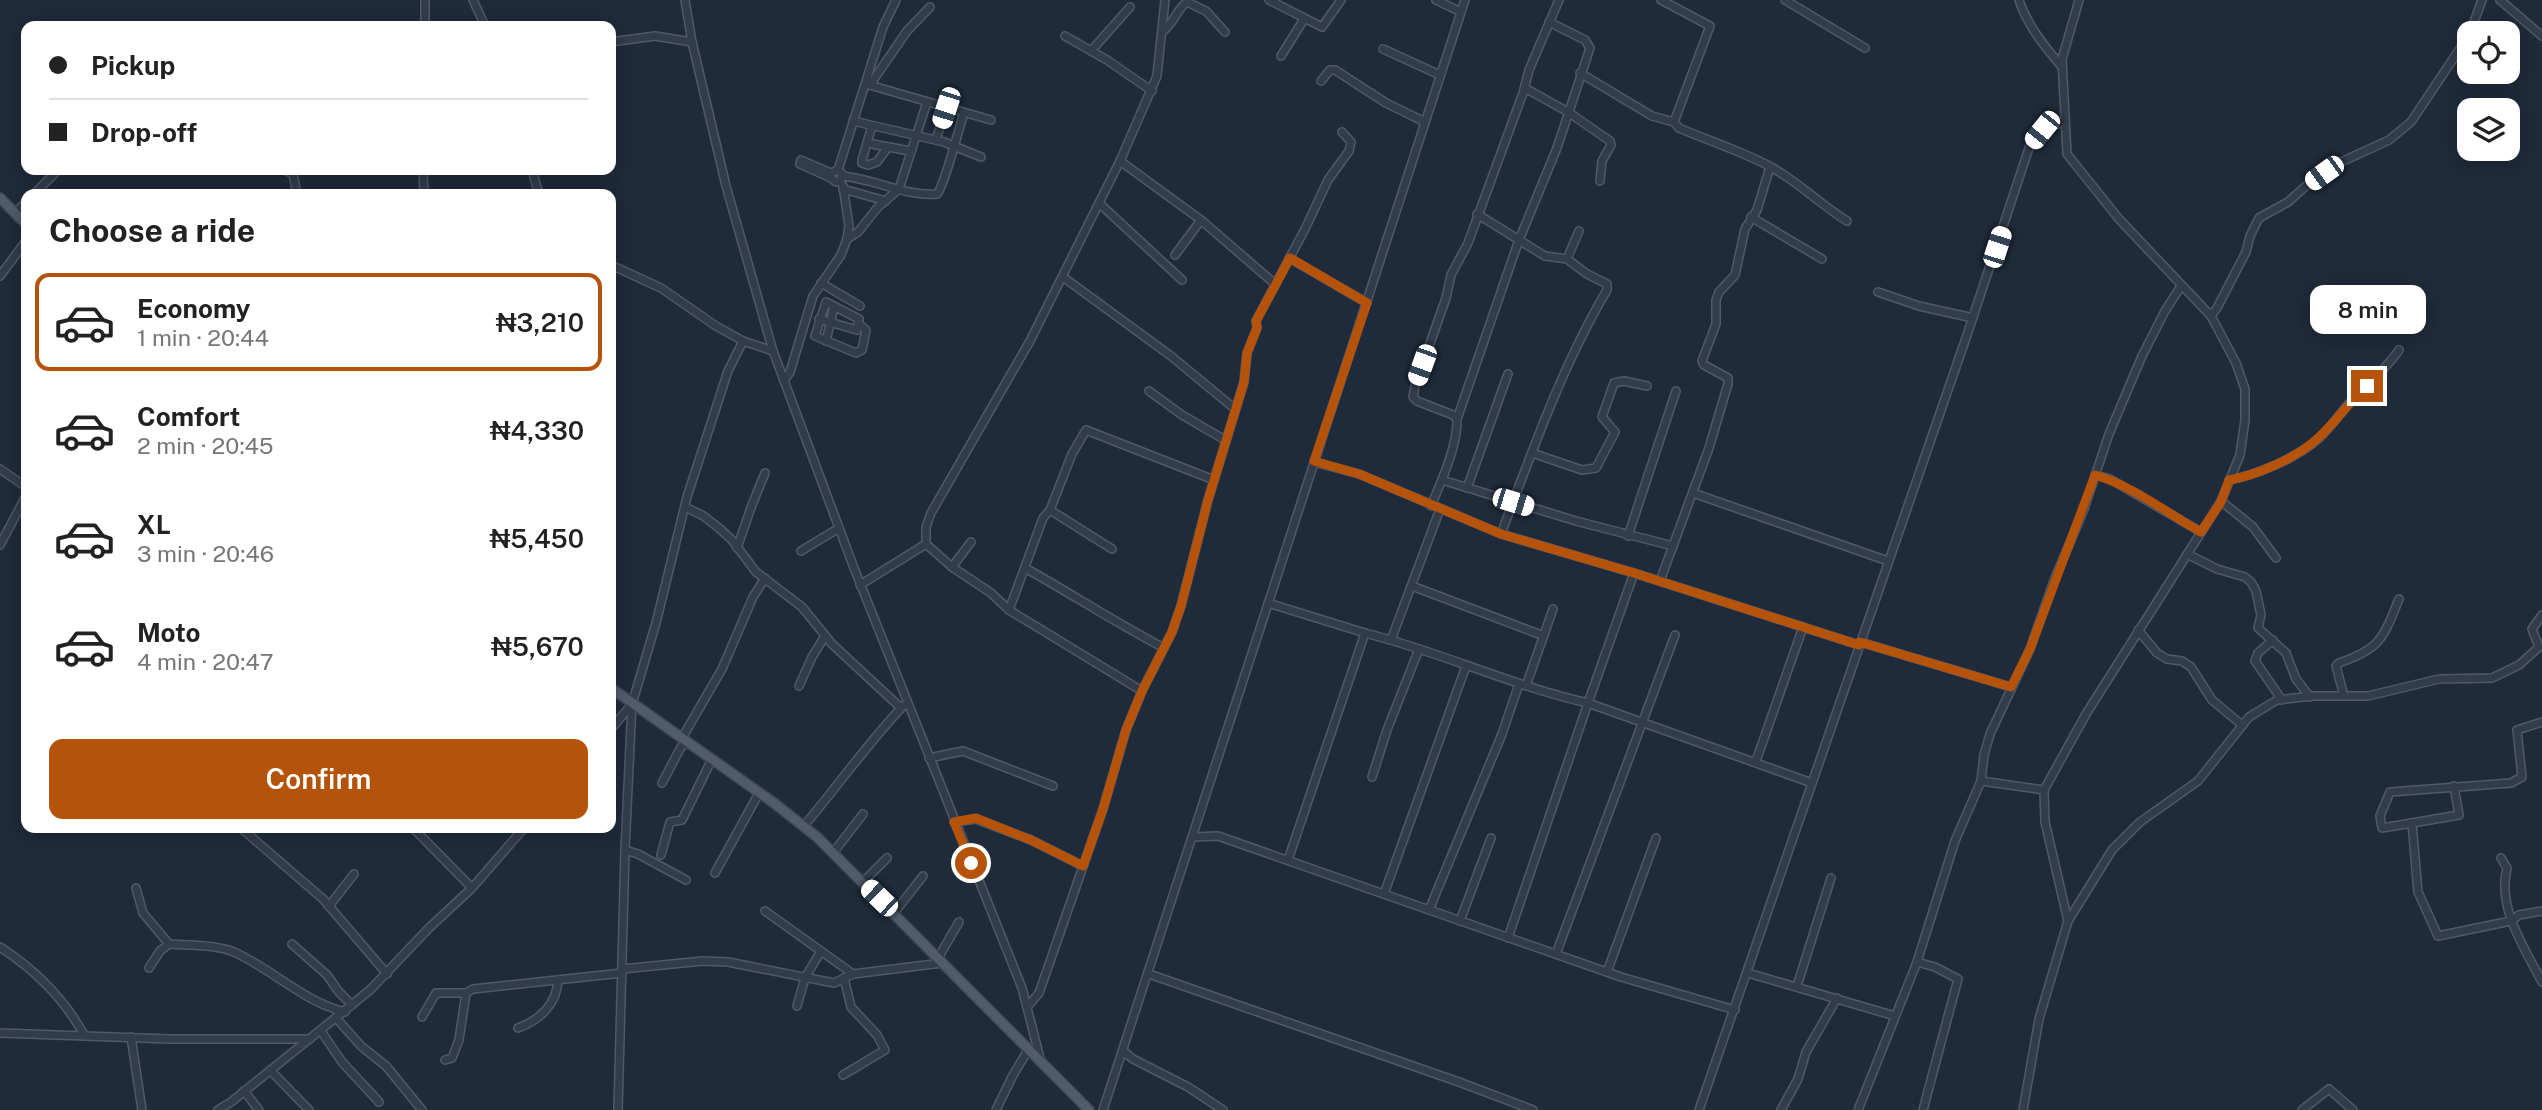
<!DOCTYPE html>
<meta charset="utf-8">
<style>
:root{--surface:#fff;--page:#f6f6f6;--text:#222;--muted:#767676;--line:#e0e0e0;--accent:#b45309}
body{margin:0;font-family:"Public Sans",sans-serif;background:var(--page);color:var(--text);height:100vh;display:flex;flex-direction:column;font-size:26px;white-space:nowrap}
*{box-sizing:border-box;margin:0}
p{font-size:23px;color:var(--muted)}
.icon{flex:none;width:38px;height:38px;fill:none;stroke:currentColor;stroke-width:2;stroke-linecap:round;stroke-linejoin:round}
.map{position:relative;flex:1;overflow:hidden}
.sheet{position:absolute;left:21px;top:189px;width:595px;height:644px;display:flex;flex-direction:column;background:var(--surface);border-radius:14px;box-shadow:0 4px 18px #0003}
.sheet>*{flex:none}
.top-card{position:absolute;left:21px;top:21px;width:595px;height:154px;border-radius:14px;box-shadow:0 4px 18px #0003;display:grid;align-content:center;height:154px;padding:0 28px;background:var(--surface)}
.controls{position:absolute;left:2457px;top:21px;display:grid;gap:14px}
.controls a{display:grid;place-items:center;width:63px;height:63px;border-radius:14px;background:var(--surface);box-shadow:0 4px 18px #0003;font-size:35px}
.end{position:absolute;width:32px;height:32px;margin:-16px;border:9px solid #b45309;background:#fff;box-shadow:0 0 0 4px #fff}
.from{border-radius:50%}
.bubble{position:absolute;height:49px;border-radius:14px;background:var(--surface);box-shadow:0 4px 18px #0003;font-size:23px;font-weight:600;line-height:49px;text-align:center}
.car{position:absolute;width:21px;height:42px;margin:-21px -10px;border-radius:9px;box-shadow:0 0 5px 2px #0007;background:linear-gradient(#fff 24%,#345 0 40%,#fff 0 76%,#345 0 86%,#fff 0)}
.top-card b{display:flex;align-items:center;gap:24px;height:66px;font-size:26px}
.top-card b+b{border-top:2px solid var(--line)}
.top-card i{width:18px;height:18px;background:var(--text)}
ul{padding:0;list-style:none}
li{display:flex;align-items:center;gap:21px;height:98px;margin:0 14px 10px;padding:0 14px;border:4px solid transparent;border-radius:14px}
li div{flex:1}
li b{display:block;font-size:26px}
li em{font-style:normal;font-weight:600}
li.active{border-color:var(--accent)}
li>.icon{width:63px;height:63px;stroke-width:1.5}
h2{padding:0 28px;font-size:32px;line-height:84px}
.action{display:flex;gap:14px;margin-top:auto;padding:14px 28px}
.action a{flex:1;height:80px;border-radius:14px;background:var(--accent);color:#fff;font-size:28px;font-weight:600;line-height:80px;text-align:center}
.map>svg:first-child{display:block}
.lines{fill:none;stroke-linecap:round;stroke-linejoin:round}
.minor-casing{stroke:#505968;stroke-width:10}
.major-casing{stroke:#3c4554;stroke-width:12}
.minor{stroke:#333c4a;stroke-width:7}
.major{stroke:#515b6b;stroke-width:9}
.route{stroke:#b45309;stroke-width:9}
</style>
<div class="map">
<svg width="2542" height="1110" viewBox="0 0 2542 1110">
<rect width="100%" height="100%" fill="#1f2a3a"/>
<g class="lines">
<defs>
<g id="minor">
<polyline points="425,0 425,26"/>
<polyline points="473,0 485,26"/>
<polyline points="685,0 692,42 726,186 773,351 854,568 1022,988 1041,1062"/>
<polyline points="1269,0 1322,27 1341,0"/>
<polyline points="1436,0 1461,12"/>
<path d="M1661,0l49,26 -36,96 5,6c30,13 63,23 92,39 27,15 49,37 76,54"/>
<polyline points="1785,0 1865,48"/>
<path d="M2019,0c8,25 26,47 43,67"/>
<polyline points="2500,0 2542,36"/>
<polyline points="1549,22 1585,40 1590,48 1557,148 1519,240 1545,256 1567,259 1579,231"/>
<path d="M1162,32c13,-10 14,-22 25,-30l19,9 19,21"/>
<polyline points="2470,33 2482,0"/>
<polyline points="1065,36 1107,60 1152,91"/>
<polyline points="611,42 655,36 692,42"/>
<polyline points="1383,49 1440,75"/>
<polyline points="1091,51 1130,7"/>
<polyline points="1281,56 1304,19"/>
<polyline points="1580,73 1652,116 1674,122"/>
<polyline points="1321,81 1330,70 1335,70 1386,103 1425,122"/>
<polyline points="866,84 991,120"/>
<polyline points="870,85 907,31 930,7"/>
<polyline points="1525,88 1568,112 1610,141 1611,145 1602,161 1600,181"/>
<polyline points="853,121 944,142 981,157"/>
<polyline points="936,140 946,108"/>
<polyline points="867,143 910,151"/>
<polyline points="1120,161 1201,220 1275,284"/>
<polyline points="868,165 862,163 862,160 872,126"/>
<polyline points="868,165 877,162 888,147"/>
<polyline points="285,170 293,174 297,194"/>
<polyline points="423,170 424,194"/>
<polyline points="532,170 539,194"/>
<polyline points="838,170 883,27 896,0"/>
<path d="M842,176c33,3 65,21 95,18 7,-7 22,-66 27,-81"/>
<polyline points="831,178 800,164 801,160 831,173"/>
<polyline points="843,189 886,201"/>
<polyline points="34,194 58,170"/>
<polyline points="1100,204 1182,280"/>
<polyline points="15,213 26,202"/>
<polyline points="1751,217 1822,259"/>
<polyline points="847,239 858,232 878,207 899,189 927,102"/>
<polyline points="1175,255 1201,220"/>
<polyline points="1289,258 1367,303"/>
<polyline points="611,265 661,288 716,326 743,341 773,351"/>
<polyline points="0,276 26,241"/>
<polyline points="1063,277 1171,356 1235,409"/>
<polyline points="821,283 860,306"/>
<polyline points="1878,292 1919,306 1973,318"/>
<polyline points="2211,316 2217,308 2246,252 2250,236 2259,218 2288,202 2306,186 2339,163 2389,140 2411,122 2469,35"/>
<polyline points="819,319 857,330 859,319 826,302 815,336 856,353 862,350 866,330 859,324"/>
<polyline points="826,341 834,307"/>
<polyline points="784,381 790,372 813,296 841,255 847,239 849,226 843,186 840,181 842,174 838,170 831,173 831,178 836,182 840,181"/>
<polyline points="1149,391 1182,415 1225,440"/>
<polyline points="1457,419 1519,240 1477,214"/>
<polyline points="1532,453 1582,470 1596,468 1615,432 1602,417 1614,383 1624,381 1647,386"/>
<polyline points="1314,462 1359,474 1501,534 1634,573 1859,645"/>
<polyline points="0,469 26,487"/>
<polyline points="2095,475 2110,479 2201,532"/>
<polyline points="1442,480 1576,521 1673,546"/>
<path d="M2229,480c28,-5 67,-22 89,-41 14,-12 23,-28 36,-41 16,-16 32,-29 45,-48"/>
<polyline points="1467,488 1508,374"/>
<polyline points="1693,493 1888,561"/>
<polyline points="2221,501 2253,527 2276,558"/>
<path d="M1431,506c10,-24 27,-61 26,-87l-4,-4 -36,-14 -4,-4 2,-11 31,-88 5,-23 17,-32 55,-150 6,-23 30,-70"/>
<polyline points="685,507 702,515 719,528 732,540 756,572 802,607 832,644 901,708"/>
<polyline points="1050,510 1112,549"/>
<path d="M1501,534c31,-82 61,-168 106,-244v-6l-20,-10 -20,-15"/>
<polyline points="1628,536 1676,391"/>
<polyline points="0,545 26,496"/>
<polyline points="737,548 752,505 765,473"/>
<polyline points="801,551 839,528"/>
<polyline points="2187,554 2217,569 2245,577 2251,582 2256,591 2261,615 2258,628 2286,653 2296,679 2310,697"/>
<polyline points="952,567 971,542"/>
<path d="M1025,568c47,26 91,55 139,80"/>
<polyline points="1660,581 1709,448 1728,384 1728,378 1704,365 1702,361 1716,324 1716,300 1719,292 1735,275 1745,229 1757,210 1770,167"/>
<polyline points="860,585 926,544"/>
<polyline points="1412,586 1544,636"/>
<polyline points="1268,603 1365,633 1288,860"/>
<polyline points="1009,610 1043,518 1050,510 1072,454 1086,430 1214,480"/>
<polyline points="2138,630 2157,653 2167,659 2182,661 2191,667 2212,700 2242,725"/>
<path d="M1365,633c76,19 147,53 223,70l46,-130"/>
<polyline points="1391,640 1440,509"/>
<polyline points="2273,640 2258,653 2255,661 2282,700"/>
<polyline points="1860,642 2011,687"/>
<polyline points="799,686 812,657 825,636"/>
<polyline points="1526,686 1553,609"/>
<polyline points="1142,691 1009,610 991,593 952,567 926,544 926,527 931,513 1030,341 1120,161 1157,76 1165,0"/>
<path d="M2344,696l-8,-30 3,-3c41,-14 44,-24 60,-64"/>
<polyline points="2542,722 2517,730 2522,777 2511,783 2390,792 2380,816 2382,828 2412,823 2418,892 2438,936 2511,921 2519,915 2542,911"/>
<polyline points="611,729 632,704"/>
<polyline points="682,738 722,669 753,597 765,578"/>
<polyline points="929,758 963,751 1053,786"/>
<polyline points="1756,761 1803,627"/>
<polyline points="1372,777 1387,730 1419,649"/>
<polyline points="1981,781 1984,755 1990,734 2030,649 2055,578 2084,509 2109,434 2142,356 2165,311 2181,286"/>
<polyline points="662,783 681,747 688,742"/>
<polyline points="954,822 976,819 1031,840 1083,866"/>
<polyline points="2412,823 2459,815 2454,786"/>
<path d="M803,827c34,-40 64,-83 100,-121"/>
<polyline points="241,828 323,899 387,974"/>
<polyline points="413,828 472,888"/>
<polyline points="1192,837 1218,836 1621,977 1735,1010"/>
<polyline points="625,850 638,854 686,880"/>
<polyline points="833,853 863,814"/>
<polyline points="661,855 670,822 682,820 712,759"/>
<path d="M2501,858l6,10c-10,40 17,79 35,114"/>
<polyline points="715,873 759,793"/>
<polyline points="863,882 887,858"/>
<polyline points="136,888 143,913 169,944"/>
<polyline points="1384,894 1466,666"/>
<polyline points="329,906 354,874"/>
<polyline points="1429,910 1502,734 1519,684"/>
<polyline points="765,911 853,974"/>
<polyline points="894,913 923,876"/>
<polyline points="1460,921 1491,838"/>
<polyline points="2068,921 2045,822 2044,790 2086,714 2221,501 2240,455 2245,420 2245,389 2236,363 2211,316 2119,219 2067,154 2062,59 2079,0"/>
<polyline points="1508,938 1588,703 1812,783"/>
<polyline points="292,944 327,975 339,992 352,1005"/>
<path d="M0,947c35,23 64,51 84,88"/>
<polyline points="1556,954 1675,635"/>
<polyline points="938,958 959,922"/>
<path d="M149,968l11,-17 9,-7c22,2 45,0 65,8 38,17 70,50 111,60"/>
<polyline points="622,969 703,961 728,962 834,983 853,974 942,963"/>
<polyline points="1607,972 1656,838"/>
<polyline points="1748,973 1895,1016"/>
<polyline points="1149,974 1459,1082 1533,1110"/>
<polyline points="1797,986 1831,878"/>
<polyline points="797,1006 805,978 821,951"/>
<polyline points="1027,1007 1039,993 1103,809 1126,730 1142,691 1172,632 1181,606 1208,500 1244,382 1247,353 1257,328 1256,321 1305,229 1328,180 1349,151 1351,142 1342,132"/>
<polyline points="422,1017 436,993 466,993 473,989 622,973"/>
<polyline points="337,1019 361,1046 386,1066 422,1110"/>
<path d="M518,1028c22,-8 39,-24 40,-48"/>
<polyline points="321,1031 342,1062 379,1102"/>
<polyline points="0,1033 170,1039 310,1039"/>
<polyline points="131,1037 142,1110"/>
<polyline points="1123,1051 1133,1059 1188,1087 1223,1110"/>
<polyline points="445,1060 452,1058 459,1040 466,993"/>
<polyline points="270,1070 309,1110"/>
<polyline points="843,1075 885,1050 877,1035 851,1007 844,978"/>
<polyline points="244,1091 259,1110"/>
<polyline points="218,1110 231,1102 370,990 429,928 472,888 524,828"/>
<polyline points="618,1110 625,850 632,704 656,623 687,497 728,371 743,341"/>
<polyline points="996,1110 1012,1077 1028,1050"/>
<polyline points="1103,1110 1465,0"/>
<polyline points="1699,1110 1967,335 2029,148 2042,130 2065,121"/>
<polyline points="1781,1110 1798,1079 1806,1052 1837,998"/>
<polyline points="1858,1110 1917,962"/>
<polyline points="1923,1110 1958,979 1935,967 1917,962 1955,841 1981,781 2044,790"/>
<polyline points="2023,1110 2039,1019 2068,921 2112,850 2140,822 2198,781 2249,717 2277,700 2312,696 2368,696 2439,679 2492,678 2519,665 2539,647 2532,629 2542,615"/>
<polyline points="2302,1110 2329,1089 2353,1110"/>
</g>
<g id="major">
<polyline points="0,198 26,224"/>
<polyline points="611,688 774,803 817,837 1089,1110"/>
</g>
</defs>
<use href="#minor" class="minor-casing"/>
<use href="#major" class="major-casing"/>
<use href="#minor" class="minor"/>
<use href="#major" class="major"/>
</g>
<g class="lines">
<path class="route" d="M971,863l-17,-41 22,-4 55,22 52,26 20,-57 23,-79 16,-39 30,-59 9,-26 27,-106 36,-118 3,-29 10,-25 -1,-7 34,-63 77,45 -53,158 45,13 142,60 133,39 225,72 1,-3 151,45 19,-38 65,-174c38,11 72,38 106,57l20,-30 8,-22c28,-5 68,-22 89,-42 18,-16 31,-36 49,-52"/>
</g>
</svg>
<div class="controls">
<a><svg class="icon" aria-label="locate" viewBox="0 0 24 24"><circle cx="12" cy="12" r="6"/><path d="M12 2v4M12 18v4M2 12h4M18 12h4"/></svg></a>
<a><svg class="icon" aria-label="layers" viewBox="0 0 24 24"><path d="M12 4l9 5-9 5-9-5zM3 14l9 5 9-5"/></svg></a>
</div>
<i class="end from" style="left:971px;top:863px"></i>
<i class="end" style="left:2367px;top:386px"></i>
<div class="bubble" style="left:2310px;top:285px;width:116px">8 min</div>
<i class="car" style="left:946px;top:108px;rotate:198deg"></i>
<i class="car" style="left:2042px;top:130px;rotate:219deg"></i>
<i class="car" style="left:2324px;top:173px;rotate:234deg"></i>
<i class="car" style="left:1997px;top:247px;rotate:18deg"></i>
<i class="car" style="left:1422px;top:365px;rotate:200deg"></i>
<i class="car" style="left:1513px;top:502px;rotate:107deg"></i>
<i class="car" style="left:879px;top:898px;rotate:314deg"></i>
<div class="top-card">
<b><i class="from"></i>Pickup</b>
<b><i></i>Drop-off</b>
</div>
<section class="sheet">
<h2>Choose a ride</h2>
<ul>
<li class="active"><svg class="icon" aria-label="car" viewBox="0 0 24 24"><path d="M5 17H2v-5l4-1 3-4h7l3 4 3 1v5h-3M9 17h6M6 11h13"/><circle cx="7" cy="17" r="2"/><circle cx="17" cy="17" r="2"/></svg><div><b>Economy</b><p>1 min · 20:44</p></div><em>₦3,210</em></li>
<li><svg class="icon" aria-label="car" viewBox="0 0 24 24"><path d="M5 17H2v-5l4-1 3-4h7l3 4 3 1v5h-3M9 17h6M6 11h13"/><circle cx="7" cy="17" r="2"/><circle cx="17" cy="17" r="2"/></svg><div><b>Comfort</b><p>2 min · 20:45</p></div><em>₦4,330</em></li>
<li><svg class="icon" aria-label="car" viewBox="0 0 24 24"><path d="M5 17H2v-5l4-1 3-4h7l3 4 3 1v5h-3M9 17h6M6 11h13"/><circle cx="7" cy="17" r="2"/><circle cx="17" cy="17" r="2"/></svg><div><b>XL</b><p>3 min · 20:46</p></div><em>₦5,450</em></li>
<li><svg class="icon" aria-label="car" viewBox="0 0 24 24"><path d="M5 17H2v-5l4-1 3-4h7l3 4 3 1v5h-3M9 17h6M6 11h13"/><circle cx="7" cy="17" r="2"/><circle cx="17" cy="17" r="2"/></svg><div><b>Moto</b><p>4 min · 20:47</p></div><em>₦5,670</em></li>
</ul>
<div class="action"><a>Confirm</a></div>
</section>
</div>
